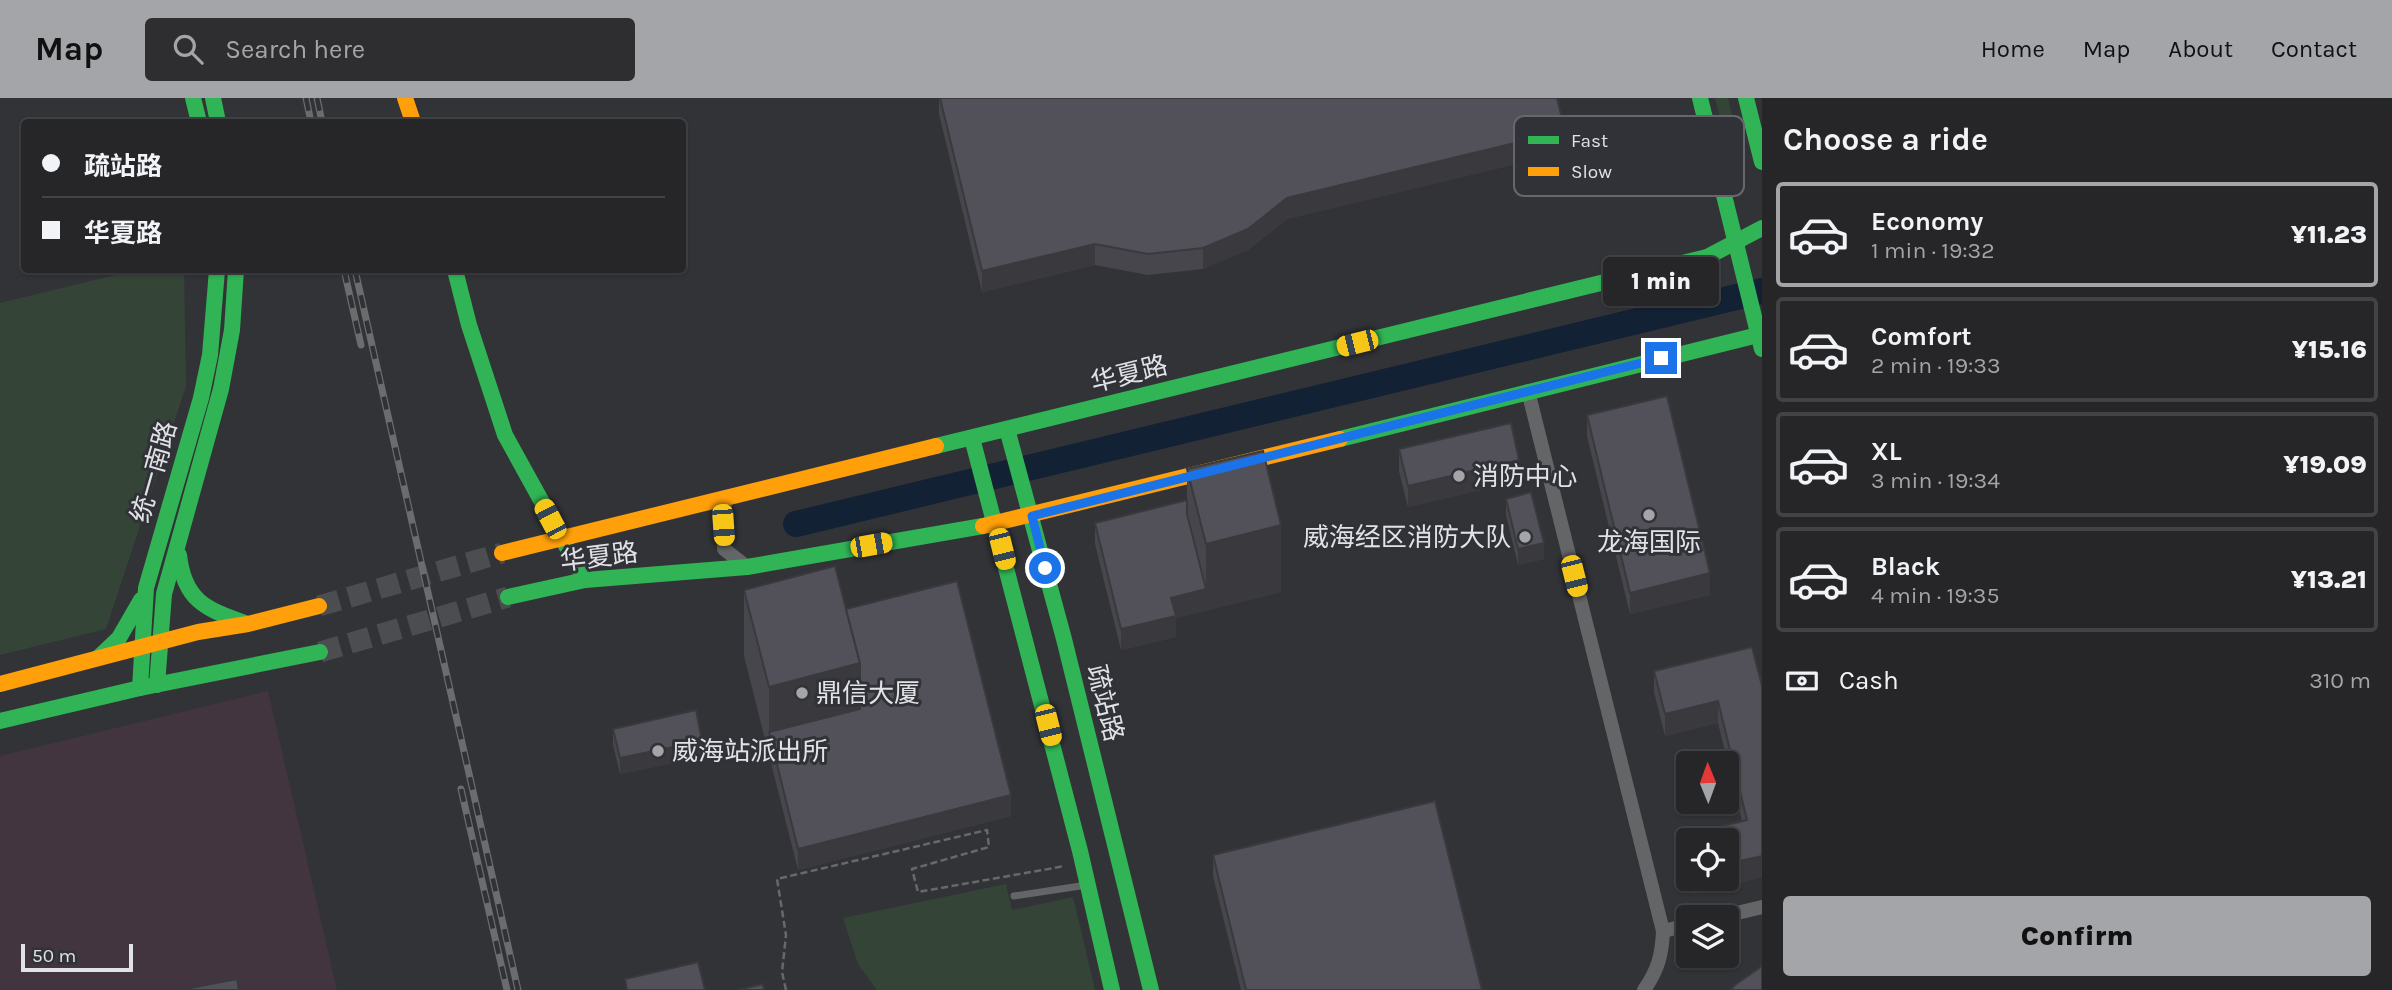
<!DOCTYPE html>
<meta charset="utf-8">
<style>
:root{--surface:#262629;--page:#2e2e31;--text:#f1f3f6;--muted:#a4a5a8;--line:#424346;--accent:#a4a5a9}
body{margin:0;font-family:Karla,"Noto Sans SC",sans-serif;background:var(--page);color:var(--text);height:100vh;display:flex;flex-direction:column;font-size:26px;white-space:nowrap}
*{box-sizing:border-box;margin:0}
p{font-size:23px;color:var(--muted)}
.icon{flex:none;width:38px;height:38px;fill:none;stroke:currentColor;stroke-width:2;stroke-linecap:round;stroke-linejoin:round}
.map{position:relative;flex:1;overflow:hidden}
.details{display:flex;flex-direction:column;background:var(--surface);width:630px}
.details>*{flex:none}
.top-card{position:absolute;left:21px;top:21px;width:665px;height:154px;border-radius:7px;box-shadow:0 2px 5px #0004,0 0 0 2px var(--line);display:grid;align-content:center;height:154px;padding:0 21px;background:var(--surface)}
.needle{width:46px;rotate:359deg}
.controls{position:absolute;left:1676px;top:653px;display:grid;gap:14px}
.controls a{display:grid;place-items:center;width:63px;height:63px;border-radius:7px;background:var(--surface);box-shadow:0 2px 5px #0004,0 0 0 2px var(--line);font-size:35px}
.scale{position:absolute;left:21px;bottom:18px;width:112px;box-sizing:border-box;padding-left:7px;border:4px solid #e1e2e6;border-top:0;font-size:19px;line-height:24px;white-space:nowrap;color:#e1e2e6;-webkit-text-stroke:5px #313238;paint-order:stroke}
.end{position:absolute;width:32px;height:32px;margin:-16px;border:9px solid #1a73e8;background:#fff;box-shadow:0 0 0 4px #fff}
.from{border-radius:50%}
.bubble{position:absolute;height:49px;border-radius:7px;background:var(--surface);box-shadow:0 2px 5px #0004,0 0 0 2px var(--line);font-size:23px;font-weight:800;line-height:49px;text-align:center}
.car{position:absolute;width:21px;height:42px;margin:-21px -10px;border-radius:9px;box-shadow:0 0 5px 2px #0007;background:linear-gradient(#f5c518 24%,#345 0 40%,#f5c518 0 76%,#345 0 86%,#f5c518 0)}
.top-card b{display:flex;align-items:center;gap:24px;height:66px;font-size:26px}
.top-card b+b{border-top:2px solid var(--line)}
.top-card i{width:18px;height:18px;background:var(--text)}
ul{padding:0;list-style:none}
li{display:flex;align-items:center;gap:21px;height:105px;margin:0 14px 10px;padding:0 7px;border:4px solid var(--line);border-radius:7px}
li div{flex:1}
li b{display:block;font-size:26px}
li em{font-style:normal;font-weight:800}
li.active{border-color:var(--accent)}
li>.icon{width:63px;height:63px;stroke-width:1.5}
h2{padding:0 21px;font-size:32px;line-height:84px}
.pay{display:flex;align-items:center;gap:18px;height:77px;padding:0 21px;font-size:26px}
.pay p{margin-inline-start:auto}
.action{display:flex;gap:14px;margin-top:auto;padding:14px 21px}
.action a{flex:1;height:80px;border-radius:7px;background:var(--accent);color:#111;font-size:28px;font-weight:800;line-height:80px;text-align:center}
header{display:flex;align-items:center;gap:42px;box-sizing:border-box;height:98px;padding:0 35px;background:var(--accent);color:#111}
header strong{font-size:33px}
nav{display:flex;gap:38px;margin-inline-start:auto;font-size:24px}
.search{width:490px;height:63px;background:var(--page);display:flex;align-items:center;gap:18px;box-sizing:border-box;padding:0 24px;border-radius:7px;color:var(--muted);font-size:26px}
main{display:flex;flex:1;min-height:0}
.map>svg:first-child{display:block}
.industrial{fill:#423540}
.green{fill:#344537}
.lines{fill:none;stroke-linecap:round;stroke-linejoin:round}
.river{stroke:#122134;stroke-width:26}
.secondary-tunnel{stroke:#4c4d51;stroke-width:21;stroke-dasharray:21 10;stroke-linecap:butt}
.path{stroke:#676868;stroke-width:2.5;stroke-dasharray:7 3.5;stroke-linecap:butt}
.lane{stroke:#646566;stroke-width:7}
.street{stroke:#646566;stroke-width:14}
.fast{stroke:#30b455;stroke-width:16}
.slow{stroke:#ff9f0a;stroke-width:16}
.rail-casing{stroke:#6b6c6d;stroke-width:7}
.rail{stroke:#313238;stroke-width:4.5;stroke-dasharray:13;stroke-linecap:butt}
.wall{fill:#47464d;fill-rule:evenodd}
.shaded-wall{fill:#39393e}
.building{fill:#525159;stroke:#39393e;stroke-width:2}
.route{stroke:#1a73e8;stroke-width:9}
.poi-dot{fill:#a4a5a9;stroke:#313238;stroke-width:2.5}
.labels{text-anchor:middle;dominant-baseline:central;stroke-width:6;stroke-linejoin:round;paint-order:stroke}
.street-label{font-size:26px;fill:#e1e2e6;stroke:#313238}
.poi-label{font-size:26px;fill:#e1e2e6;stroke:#313238;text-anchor:start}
.key{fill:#313238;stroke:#66676c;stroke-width:2}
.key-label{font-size:19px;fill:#e1e2e6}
</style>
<header>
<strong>Map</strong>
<div class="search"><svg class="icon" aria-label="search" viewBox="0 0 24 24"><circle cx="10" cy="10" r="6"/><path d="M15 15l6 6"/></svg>Search here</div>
<nav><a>Home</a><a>Map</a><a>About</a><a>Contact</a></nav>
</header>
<main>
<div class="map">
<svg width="1762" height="892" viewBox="0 0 1762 892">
<rect width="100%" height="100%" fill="#323337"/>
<polygon class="industrial" points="268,593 337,892 0,892 0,658"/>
<g class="green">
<polygon points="1715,0 1728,0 1743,64 1732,67"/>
<polygon points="136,172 184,172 186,288 106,531 0,557 0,205"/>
<polygon points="1006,786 1012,812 1073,799 1095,892 877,892 858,866 843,820"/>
</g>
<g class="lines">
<polyline class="river" points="796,426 1762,193"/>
<g class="secondary-tunnel">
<polyline points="319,508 502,455"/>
<polyline points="320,554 508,499"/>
</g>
<polyline class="path" points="786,892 782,874 786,837 777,781 987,732 989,749 912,771 918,794 1065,768"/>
<polyline class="lane" points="1014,798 1087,787"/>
<g class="street">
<path d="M1528,293l135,540c-1,24 -5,39 -19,59"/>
<polyline points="726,399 723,427 724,451 747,469"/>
<polyline points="1720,819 1762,809"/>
<polyline points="1663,833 1689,827"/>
</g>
<g class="fast">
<polyline points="193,0 199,24"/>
<polyline points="213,0 218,24"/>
<polyline points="1700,0 1762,251"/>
<polyline points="1746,0 1762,64"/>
<polyline points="455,172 469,227 505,337 585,482"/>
<polyline points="1007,331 1064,541 1151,892"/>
<polyline points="972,340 1080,753 1112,892"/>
<polyline points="1340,341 1762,236"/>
<polyline points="936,348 1707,159 1762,130"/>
<path d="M179,457c5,45 26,54 66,68"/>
<polyline points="508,499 585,482 747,469 983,428"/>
<polyline points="98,560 119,540 141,502"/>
<polyline points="157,587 164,496 221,291 232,232 236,172"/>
<polyline points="140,590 146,490 201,300 210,257 217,172"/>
<polyline points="0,623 140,590 320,554"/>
</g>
<g class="slow">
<polyline points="405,0 413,24"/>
<polyline points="983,428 1340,341"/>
<polyline points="502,455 936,348"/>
<polyline points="0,586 198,534 248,526 319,508"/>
</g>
<defs>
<g id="rail">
<polyline points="306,0 311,24"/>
<polyline points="317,0 322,24"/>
<polyline points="344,172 361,247"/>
<polyline points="355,172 518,892"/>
<polyline points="461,691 507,892"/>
</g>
</defs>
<use href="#rail" class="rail-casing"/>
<use href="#rail" class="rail"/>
</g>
<g class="wall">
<polygon points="939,0 1557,0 1565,54 1287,121 1248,152 1203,171 1148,177 1095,167 982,194 939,16"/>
<polygon points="1587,317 1710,497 1630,516 1587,338"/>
<polygon points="1399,351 1519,383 1408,409 1399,373"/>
<polygon points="1187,371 1281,494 1176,520 1176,539 1121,552 1095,446 1095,425 1187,402"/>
<polygon points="1506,401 1544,461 1518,467 1506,417"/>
<polygon points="744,492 846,511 1011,718 798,772 744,558"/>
<path d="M1752,549l10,230 -69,17 -10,-37v-21l59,-15 -24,-98 -53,13 -11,-44v-21zM1689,742l38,38h-38z"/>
<polygon points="613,631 702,659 620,676 613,647"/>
<polygon points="1213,757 1482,892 1241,892 1213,778"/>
</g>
<g class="shaded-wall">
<polygon points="1565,33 1565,54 1287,121 1248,152 1203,171 1203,150 1287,100"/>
<polygon points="1095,146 1095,167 982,194 982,173"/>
<polygon points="1519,362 1519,383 1408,409 1408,388"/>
<polygon points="1281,427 1281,494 1176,520 1176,539 1121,552 1121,531 1171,500 1206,491 1206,446"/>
<polygon points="1544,445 1544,461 1518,467 1518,451"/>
<polygon points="1710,475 1710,497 1630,516 1630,495"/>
<polygon points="860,565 860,632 769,634 769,589"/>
<polygon points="1718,603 1718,625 1665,638 1665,616"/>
<polygon points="702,643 702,659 620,676 620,660"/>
<polygon points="1011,697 1011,718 798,772 798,751"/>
<polygon points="1762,758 1762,779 1693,796 1693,780 1727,780 1727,766"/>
</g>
<g class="building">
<polygon points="940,0 1557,0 1565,33 1287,100 1248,131 1203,150 1148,156 1095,146 982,173"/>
<polygon points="1667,298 1710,475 1630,495 1587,317"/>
<polygon points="1511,325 1519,362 1408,388 1399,351"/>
<polygon points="1263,353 1281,427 1206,446 1187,371"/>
<polygon points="1531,394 1544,445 1518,451 1506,401"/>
<polygon points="1187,402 1187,416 1206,491 1171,500 1176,518 1121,531 1095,425"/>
<polygon points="835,468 860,565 769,589 744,492"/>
<polygon points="957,483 1011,697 798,751 769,634 860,611 860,565 846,511"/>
<polygon points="1752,549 1762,588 1762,758 1727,766 1727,742 1689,742 1689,760 1683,738 1747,722 1718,603 1665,616 1654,573"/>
<polygon points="696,612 702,643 620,660 613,631"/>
<polygon points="1435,703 1482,892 1246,892 1213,757"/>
<polygon points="698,864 705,892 627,892 625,881"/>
<polygon points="1762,868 1762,892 1731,892 1735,887"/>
<polygon points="237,881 239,892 180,892"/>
<polygon points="763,886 764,892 738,892"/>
</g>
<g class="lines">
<polyline class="route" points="1045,470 1032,418 1661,260"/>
</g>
<g class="poi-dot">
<circle cx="1459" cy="378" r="7"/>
<circle cx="1649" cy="417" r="7"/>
<circle cx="1525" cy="439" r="7"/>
<circle cx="802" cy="595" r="7"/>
<circle cx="658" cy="653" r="7"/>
</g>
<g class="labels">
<g class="street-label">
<text transform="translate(1129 276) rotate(-14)">华夏路</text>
<text transform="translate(154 374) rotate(-74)">统一南路</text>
<text transform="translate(599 459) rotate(-7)">华夏路</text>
<text transform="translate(1105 605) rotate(76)">疏站路</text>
</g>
<g class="poi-label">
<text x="1473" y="378">消防中心</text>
<text x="1511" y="439" text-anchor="end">威海经区消防大队</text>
<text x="1649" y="444" text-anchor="middle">龙海国际</text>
<text x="816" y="595">鼎信大厦</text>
<text x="672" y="653">威海站派出所</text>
</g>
</g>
<rect x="1514" y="18" width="230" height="80" rx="10" class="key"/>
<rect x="1528" y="38" width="31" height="8" fill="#30b455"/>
<rect x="1528" y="69" width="31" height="9" fill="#ff9f0a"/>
<g class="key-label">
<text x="1571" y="49">Fast</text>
<text x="1571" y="80">Slow</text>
</g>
</svg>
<div class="controls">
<a><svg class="needle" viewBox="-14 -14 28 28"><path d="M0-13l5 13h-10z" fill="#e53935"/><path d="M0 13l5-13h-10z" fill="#a4a5a8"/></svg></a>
<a><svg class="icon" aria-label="locate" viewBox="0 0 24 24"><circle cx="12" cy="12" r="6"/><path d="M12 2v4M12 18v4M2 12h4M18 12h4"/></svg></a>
<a><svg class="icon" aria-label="layers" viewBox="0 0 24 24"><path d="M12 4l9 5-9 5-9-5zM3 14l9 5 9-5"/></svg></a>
</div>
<div class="scale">50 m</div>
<i class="end from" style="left:1045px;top:470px"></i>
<i class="end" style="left:1661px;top:260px"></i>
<div class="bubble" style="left:1603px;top:159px;width:116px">1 min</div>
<i class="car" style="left:1357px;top:245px;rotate:256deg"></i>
<i class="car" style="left:550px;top:421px;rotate:332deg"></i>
<i class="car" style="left:723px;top:427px;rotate:176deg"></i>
<i class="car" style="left:871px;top:447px;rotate:80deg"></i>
<i class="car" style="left:1002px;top:451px;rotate:166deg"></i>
<i class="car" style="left:1574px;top:478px;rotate:166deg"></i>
<i class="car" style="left:1048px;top:627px;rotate:166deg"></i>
<div class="top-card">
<b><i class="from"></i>疏站路</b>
<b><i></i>华夏路</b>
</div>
</div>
<section class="details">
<h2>Choose a ride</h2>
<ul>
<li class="active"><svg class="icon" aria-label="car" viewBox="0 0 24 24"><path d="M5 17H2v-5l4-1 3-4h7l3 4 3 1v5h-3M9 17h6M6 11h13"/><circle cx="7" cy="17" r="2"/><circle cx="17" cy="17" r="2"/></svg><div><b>Economy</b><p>1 min · 19:32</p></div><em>¥11.23</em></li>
<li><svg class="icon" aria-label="car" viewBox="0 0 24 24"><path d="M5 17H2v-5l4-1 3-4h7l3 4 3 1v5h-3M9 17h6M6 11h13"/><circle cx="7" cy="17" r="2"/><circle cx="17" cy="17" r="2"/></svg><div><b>Comfort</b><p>2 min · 19:33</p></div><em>¥15.16</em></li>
<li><svg class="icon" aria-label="car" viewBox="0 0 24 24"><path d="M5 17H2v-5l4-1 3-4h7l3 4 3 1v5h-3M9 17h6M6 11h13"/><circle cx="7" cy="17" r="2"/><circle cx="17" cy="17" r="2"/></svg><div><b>XL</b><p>3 min · 19:34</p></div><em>¥19.09</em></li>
<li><svg class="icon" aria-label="car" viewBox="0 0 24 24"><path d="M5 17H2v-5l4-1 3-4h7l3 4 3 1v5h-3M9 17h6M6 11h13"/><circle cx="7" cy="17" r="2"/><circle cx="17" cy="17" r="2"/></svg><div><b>Black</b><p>4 min · 19:35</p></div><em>¥13.21</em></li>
</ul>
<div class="pay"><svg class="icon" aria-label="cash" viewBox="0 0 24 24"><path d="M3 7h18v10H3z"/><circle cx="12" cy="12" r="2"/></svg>Cash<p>310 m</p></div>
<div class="action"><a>Confirm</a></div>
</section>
</main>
